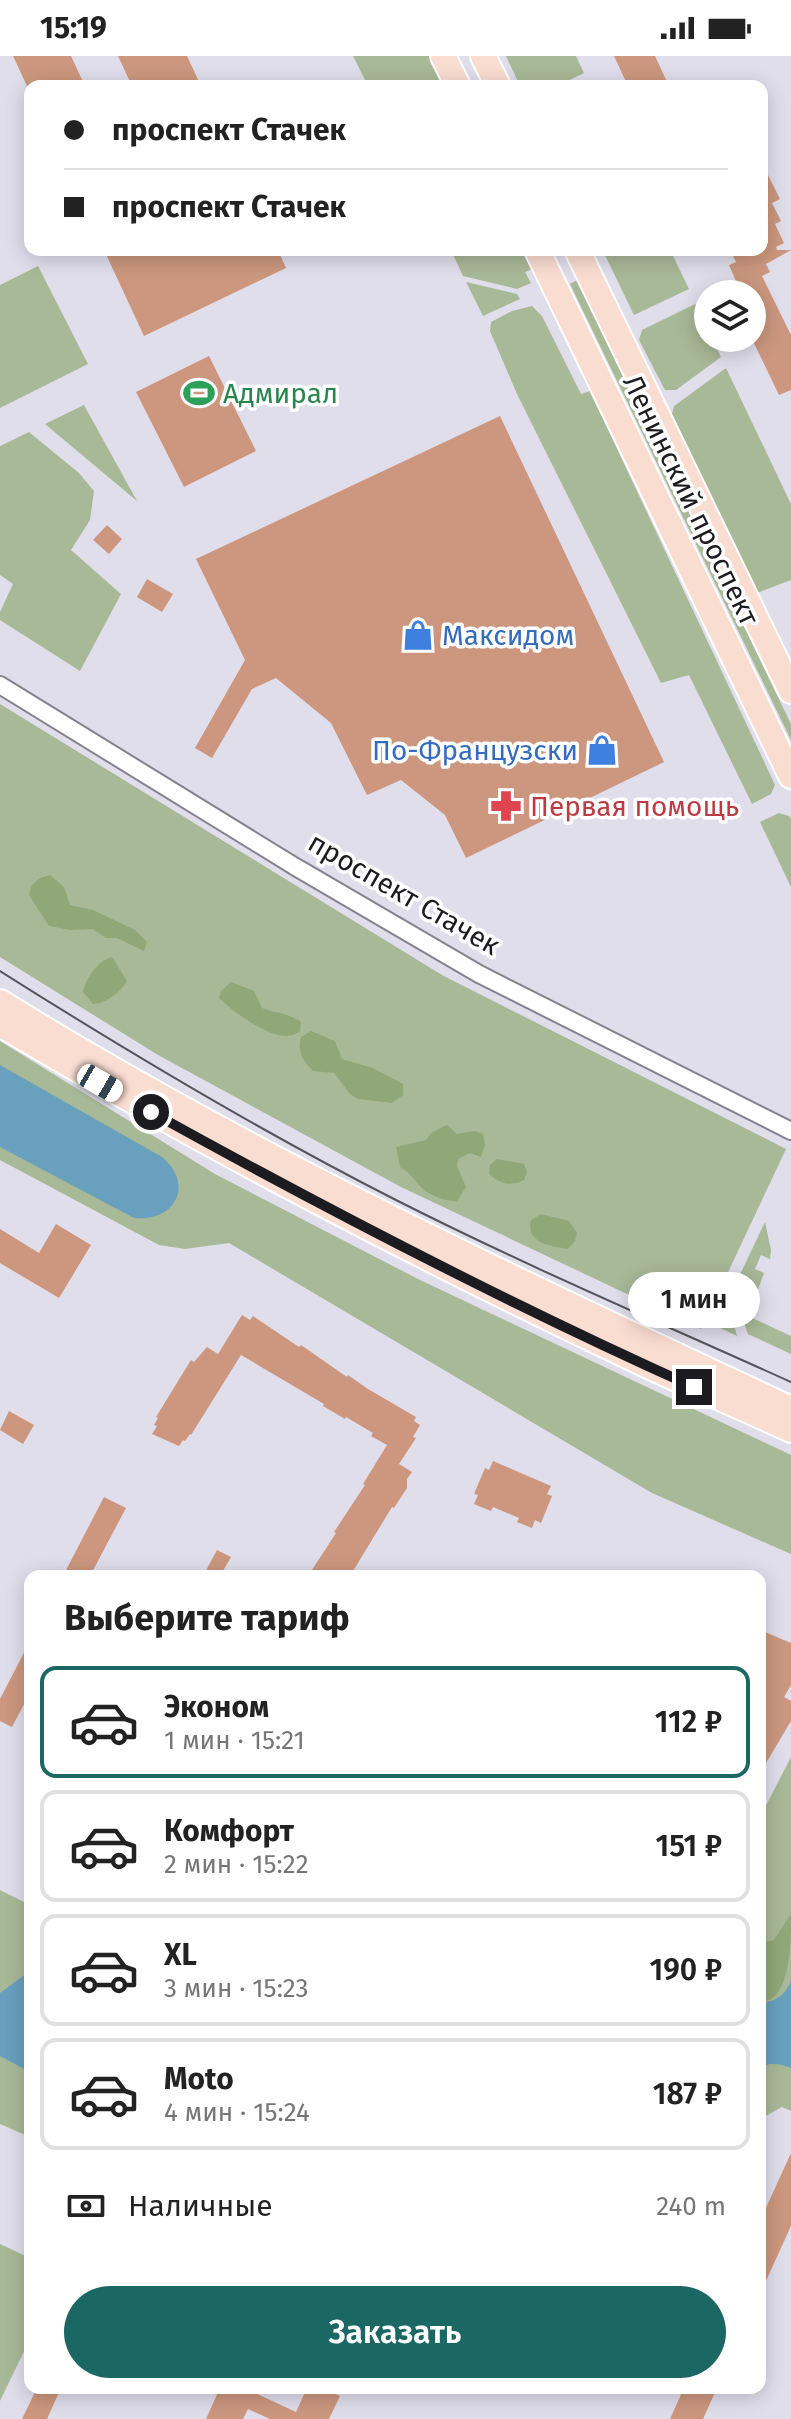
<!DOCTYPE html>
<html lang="ru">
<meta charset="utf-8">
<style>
:root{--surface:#fff;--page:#f6f6f6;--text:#222;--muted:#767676;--line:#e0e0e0;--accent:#1a6763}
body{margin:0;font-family:"Fira Sans",sans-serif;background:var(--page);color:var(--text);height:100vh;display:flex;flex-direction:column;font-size:30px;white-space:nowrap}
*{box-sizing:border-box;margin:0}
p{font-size:26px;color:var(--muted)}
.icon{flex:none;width:44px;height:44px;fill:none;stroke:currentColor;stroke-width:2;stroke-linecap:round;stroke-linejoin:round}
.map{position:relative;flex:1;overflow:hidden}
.sheet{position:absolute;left:24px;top:1514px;width:742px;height:824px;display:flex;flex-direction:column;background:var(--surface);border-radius:16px;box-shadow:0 4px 20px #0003}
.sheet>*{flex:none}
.top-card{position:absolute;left:24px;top:24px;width:744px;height:176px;border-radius:16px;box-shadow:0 4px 20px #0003;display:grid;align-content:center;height:176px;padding:0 40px;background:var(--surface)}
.buttons{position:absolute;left:694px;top:224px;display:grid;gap:16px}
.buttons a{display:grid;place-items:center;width:72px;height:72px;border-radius:50%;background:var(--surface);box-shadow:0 4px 20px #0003;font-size:40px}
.end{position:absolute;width:36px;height:36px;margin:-18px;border:10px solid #1c1c20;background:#fff;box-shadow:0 0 0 4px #fff}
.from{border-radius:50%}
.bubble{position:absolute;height:56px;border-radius:28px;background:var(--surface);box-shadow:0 4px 20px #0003;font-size:26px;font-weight:600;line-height:56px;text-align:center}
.car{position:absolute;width:24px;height:48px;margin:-24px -12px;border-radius:10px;box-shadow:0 0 6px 2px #0007;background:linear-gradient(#fff 24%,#345 0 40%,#fff 0 76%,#345 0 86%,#fff 0)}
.top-card b{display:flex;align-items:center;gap:28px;height:76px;font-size:30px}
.top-card b+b{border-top:2px solid var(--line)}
.top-card i{width:20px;height:20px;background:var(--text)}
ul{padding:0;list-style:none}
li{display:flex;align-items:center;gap:24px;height:112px;margin:0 16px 12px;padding:0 24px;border:4px solid var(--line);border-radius:16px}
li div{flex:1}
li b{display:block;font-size:30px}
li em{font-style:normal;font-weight:600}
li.selected{border-color:var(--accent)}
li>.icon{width:72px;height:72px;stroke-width:1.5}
h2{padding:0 40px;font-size:36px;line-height:96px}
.pay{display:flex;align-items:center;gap:20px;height:88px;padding:0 40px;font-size:30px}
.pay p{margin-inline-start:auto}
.cta{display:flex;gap:16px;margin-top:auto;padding:16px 40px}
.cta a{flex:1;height:92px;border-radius:48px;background:var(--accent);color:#fff;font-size:32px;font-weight:600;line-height:92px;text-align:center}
.status{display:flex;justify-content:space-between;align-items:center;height:56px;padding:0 40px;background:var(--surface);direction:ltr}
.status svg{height:22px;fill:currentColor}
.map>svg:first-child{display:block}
.green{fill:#a8b997}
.forest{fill:#90a877}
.water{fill:#68a0be}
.building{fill:#cc977e}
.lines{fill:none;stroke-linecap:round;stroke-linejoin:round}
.minor-casing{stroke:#84828e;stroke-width:20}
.primary-casing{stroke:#fff;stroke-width:28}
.minor{stroke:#fff;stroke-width:16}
.primary{stroke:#faddd1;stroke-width:24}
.tram{stroke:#54545a;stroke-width:2}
.route{stroke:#1c1c20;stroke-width:10}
.labels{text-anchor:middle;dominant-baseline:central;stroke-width:7;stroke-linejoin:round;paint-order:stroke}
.leisure-label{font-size:28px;fill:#27864d;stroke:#fff;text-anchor:start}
.street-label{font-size:28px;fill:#1c1c20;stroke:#fff}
.shop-label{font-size:28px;fill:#366cbe;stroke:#fff;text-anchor:start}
.health-label{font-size:28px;fill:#be3a42;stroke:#fff;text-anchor:start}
</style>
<div class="status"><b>15:19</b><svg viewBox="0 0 49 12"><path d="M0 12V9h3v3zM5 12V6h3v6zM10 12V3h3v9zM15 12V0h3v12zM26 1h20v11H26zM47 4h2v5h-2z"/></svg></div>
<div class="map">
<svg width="791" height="2363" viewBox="0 0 791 2363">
<rect width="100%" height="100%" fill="#e0deeb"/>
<g class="green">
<polygon points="353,0 429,0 444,30 368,30"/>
<polygon points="506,0 576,0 584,17 557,30 520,30"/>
<polygon points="451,194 523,194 532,213 525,216 531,227 517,233 463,220"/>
<polygon points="609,194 670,194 689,233 634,259 604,197"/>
<polygon points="38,210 88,308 0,352 0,229"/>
<polygon points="577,224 791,668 791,684 570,228"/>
<polygon points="466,226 517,238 520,243 483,260"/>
<polygon points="695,248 708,274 708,282 712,282 721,301 676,334 665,334 639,284 642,274"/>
<polygon points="532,250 542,260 581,338 590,335 775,729 771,738 752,748 689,619 661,627 517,338 490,275 491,266 512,255"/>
<polygon points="726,312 791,448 791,524 757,537 672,358 674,350"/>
<polygon points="84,349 137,445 45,368"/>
<polygon points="29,376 79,417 94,435 90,464 71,494 121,538 80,615 0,564 0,556 13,528 0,519 0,390"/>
<polygon points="0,648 442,919 786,1093 723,1227 737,1280 705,1265 701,1273 401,1131 158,999 0,901"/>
<polygon points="779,757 789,760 791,763 791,831 760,766"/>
<polygon points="0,985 215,1118 418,1223 791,1399 791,1498 652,1437 229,1187 185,1193 159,1189 0,1104"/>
<polygon points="765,1166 771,1194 770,1203 761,1199 755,1213 764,1217 748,1260 791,1280 791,1298 748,1278 742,1262 736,1227"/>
<polygon points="791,1701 791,2055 782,2051 760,2063 760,1761"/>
<polygon points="0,1834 30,1849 30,2081 0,2068"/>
<polygon points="0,2188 30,2202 30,2283 0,2345"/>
</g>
<g class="forest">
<path d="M50,819l14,12 6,18 23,5 42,20 12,12 -3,9 -27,-13h-11l-13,-9 -22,1 -22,-4 -20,-31c2,-13 9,-17 21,-20z"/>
<path d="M112,901l15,24c-5,10 -22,23 -34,23l-10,-12c3,-15 15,-31 29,-35z"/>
<path d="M231,926l23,9 8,17c16,6 24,4 39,14l-1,10c-4,1 -8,4 -12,4 -19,2 -56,-25 -69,-38l2,-7z"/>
<path d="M311,975l24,10 7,18 31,9 30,16v11l-11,8 -34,-4 -8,-5 -16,-21 -21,-2c-10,-11 -16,-18 -12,-34z"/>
<path d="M447,1069l10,9 17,-3 9,3 2,11 -4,12 -11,-4 -12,6 -1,7 9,21 -9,14c-11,1 -29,-6 -37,-15 -8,-8 -9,-13 -20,-19l-4,-20 30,-7 5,-7z"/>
<path d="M497,1103l27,5 3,8 -3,8c-14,7 -24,4 -35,-6l1,-9z"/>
<path d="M541,1158l28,7 8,12 -2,8 -7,8c-17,-3 -43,-6 -37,-29z"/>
<path d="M664,1220l14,5 8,-5 11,1 6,18 9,7 -14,15c-17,-2 -17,-15 -30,-22l-17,4 -4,-10 3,-7z"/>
<path d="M791,1858c0,31 0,86 -31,89v-60l14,-3z"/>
</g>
<g class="water">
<path d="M0,1009l162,92c33,28 13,65 -28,61l-134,-71z"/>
<polygon points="26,1918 30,1918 30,2016 0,2000 0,1937"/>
<path d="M791,1925v87c-10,-4 -21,-6 -31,-1v-64c16,-1 25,-8 31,-22z"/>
</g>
<g class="building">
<polygon points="13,0 71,0 85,30 27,30"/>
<polygon points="118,0 187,0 201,30 132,30"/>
<polygon points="614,0 655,0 669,30 628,30"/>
<polygon points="762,107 780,143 772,147 781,165 775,168 784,187 776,191 777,194 791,194 766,208 770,216 762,220 791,279 791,334 779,339 752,283 752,238 710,238 736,225 729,209 736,206 730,194 762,194"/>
<polygon points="104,194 278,194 286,212 144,280"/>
<polygon points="209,300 256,395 184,431 136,336"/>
<polygon points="500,360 664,706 466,802 445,759 401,724 367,739 331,667 276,622 252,633 212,702 195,692 245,604 196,503"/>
<polygon points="107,469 122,483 109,498 93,484"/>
<polygon points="147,523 173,538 162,556 137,541"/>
<polygon points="56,1168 91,1189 59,1242 0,1207 0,1173 39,1197"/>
<polygon points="242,1259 250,1264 253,1260 299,1291 301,1289 347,1321 348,1319 368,1333 416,1361 414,1365 420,1369 413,1381 416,1382 399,1408 412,1416 407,1423 407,1432 394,1452 392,1451 350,1520 308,1520 336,1477 334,1476 365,1429 363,1428 387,1389 371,1380 373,1377 346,1361 345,1363 323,1350 324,1348 241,1299 191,1379 190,1378 185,1385 183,1384 179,1390 152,1378 157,1370 154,1369 158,1362 156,1361 191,1304 194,1306 207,1291 218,1298"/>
<polygon points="9,1355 34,1369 23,1388 0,1374"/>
<polygon points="493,1405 551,1430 547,1438 552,1440 541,1467 535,1464 532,1472 517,1466 519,1462 493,1451 491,1455 474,1448 478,1439 474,1438 485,1412 489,1414"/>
<polygon points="104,1441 126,1452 90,1520 63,1520"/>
<polygon points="217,1494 231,1501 220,1520 203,1520"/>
<polygon points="760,1574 791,1587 791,1629 784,1641 791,1645 791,1665 760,1717"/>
<polygon points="30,1585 30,1637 12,1671 0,1665 0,1643"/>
<polygon points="791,2097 791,2170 760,2238 760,2165"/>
<polygon points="37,2332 61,2332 47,2363 22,2363"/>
<polygon points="220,2332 258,2332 255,2337 296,2356 307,2332 322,2332 340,2340 329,2363 270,2363 248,2353 243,2363 206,2363"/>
<polygon points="684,2332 717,2332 703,2363 670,2363"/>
</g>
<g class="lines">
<defs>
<polyline id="minor" points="0,629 294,810 479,918 791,1075"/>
<g id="primary">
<polyline points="443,0 458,30"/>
<polyline points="483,0 498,30"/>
<polyline points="537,194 791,720"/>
<polyline points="577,194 791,635"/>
<path d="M0,946c253,157 522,281 791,407"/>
<path d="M0,968c208,124 423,235 642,339 49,23 100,44 149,67"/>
</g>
</defs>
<use href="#minor" class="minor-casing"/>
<use href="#primary" class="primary-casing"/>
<use href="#minor" class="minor"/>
<use href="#primary" class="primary"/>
<path class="tram" d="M0,915c128,81 258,159 394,228 130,66 264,123 397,183"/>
</g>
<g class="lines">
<path class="route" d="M151,1056c177,98 358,192 543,275"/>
</g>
<defs>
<symbol id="stadium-bare" viewBox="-9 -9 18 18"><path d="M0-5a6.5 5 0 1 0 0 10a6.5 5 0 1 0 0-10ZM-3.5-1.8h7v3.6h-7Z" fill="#2e9e5b" stroke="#fff" stroke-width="2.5" paint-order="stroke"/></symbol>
<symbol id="shop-bare" viewBox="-9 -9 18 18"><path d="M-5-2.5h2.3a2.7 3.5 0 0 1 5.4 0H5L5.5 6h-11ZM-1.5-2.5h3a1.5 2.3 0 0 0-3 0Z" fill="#3f7fe0" stroke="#fff" stroke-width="2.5" paint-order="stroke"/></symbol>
<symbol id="pharmacy-bare" viewBox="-9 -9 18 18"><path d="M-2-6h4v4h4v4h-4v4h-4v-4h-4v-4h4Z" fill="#e0444e" stroke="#fff" stroke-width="2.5" paint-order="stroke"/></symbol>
</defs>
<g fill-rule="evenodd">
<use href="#stadium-bare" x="177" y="315" width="44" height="44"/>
<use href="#shop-bare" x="396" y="557" width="44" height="44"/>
<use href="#shop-bare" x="580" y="672" width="44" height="44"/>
<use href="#pharmacy-bare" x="484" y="728" width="44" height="44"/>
</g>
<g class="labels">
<g class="leisure-label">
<text x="223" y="337">Адмирал</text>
</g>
<g class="street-label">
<text transform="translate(691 444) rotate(64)">Ленинский проспект</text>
<text transform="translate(404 838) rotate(30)">проспект Стачек</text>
</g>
<g class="shop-label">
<text x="442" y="579">Максидом</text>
<text x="578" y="694" text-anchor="end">По-Французски</text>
</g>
<g class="health-label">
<text x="530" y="750">Первая помощь</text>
</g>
</g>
</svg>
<div class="buttons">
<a><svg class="icon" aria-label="layers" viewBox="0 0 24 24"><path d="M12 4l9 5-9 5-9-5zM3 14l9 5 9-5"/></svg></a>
</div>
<i class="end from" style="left:151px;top:1056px"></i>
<i class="end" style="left:694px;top:1331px"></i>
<div class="bubble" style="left:628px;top:1216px;width:132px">1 мин</div>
<i class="car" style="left:100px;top:1027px;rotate:120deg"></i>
<div class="top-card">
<b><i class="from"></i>проспект Стачек</b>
<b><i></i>проспект Стачек</b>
</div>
<section class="sheet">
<h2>Выберите тариф</h2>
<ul>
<li class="selected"><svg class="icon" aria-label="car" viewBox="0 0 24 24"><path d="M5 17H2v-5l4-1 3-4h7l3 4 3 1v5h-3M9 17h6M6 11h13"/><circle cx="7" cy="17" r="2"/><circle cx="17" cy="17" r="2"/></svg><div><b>Эконом</b><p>1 мин · 15:21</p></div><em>112 ₽</em></li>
<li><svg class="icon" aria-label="car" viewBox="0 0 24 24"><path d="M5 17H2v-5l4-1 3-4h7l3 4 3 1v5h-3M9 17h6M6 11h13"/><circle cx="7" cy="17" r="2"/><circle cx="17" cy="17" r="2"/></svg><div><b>Комфорт</b><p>2 мин · 15:22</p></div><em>151 ₽</em></li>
<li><svg class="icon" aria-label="car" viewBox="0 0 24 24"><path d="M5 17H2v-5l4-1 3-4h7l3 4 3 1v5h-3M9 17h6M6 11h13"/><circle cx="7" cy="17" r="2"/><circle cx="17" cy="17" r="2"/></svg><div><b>XL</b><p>3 мин · 15:23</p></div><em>190 ₽</em></li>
<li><svg class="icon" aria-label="car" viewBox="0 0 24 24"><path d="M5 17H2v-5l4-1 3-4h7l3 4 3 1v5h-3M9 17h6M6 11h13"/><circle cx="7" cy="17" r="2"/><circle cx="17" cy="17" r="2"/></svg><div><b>Moto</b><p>4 мин · 15:24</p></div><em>187 ₽</em></li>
</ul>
<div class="pay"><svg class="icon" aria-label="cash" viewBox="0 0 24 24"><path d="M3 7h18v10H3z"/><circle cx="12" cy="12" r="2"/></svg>Наличные<p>240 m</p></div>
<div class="cta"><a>Заказать</a></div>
</section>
</div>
